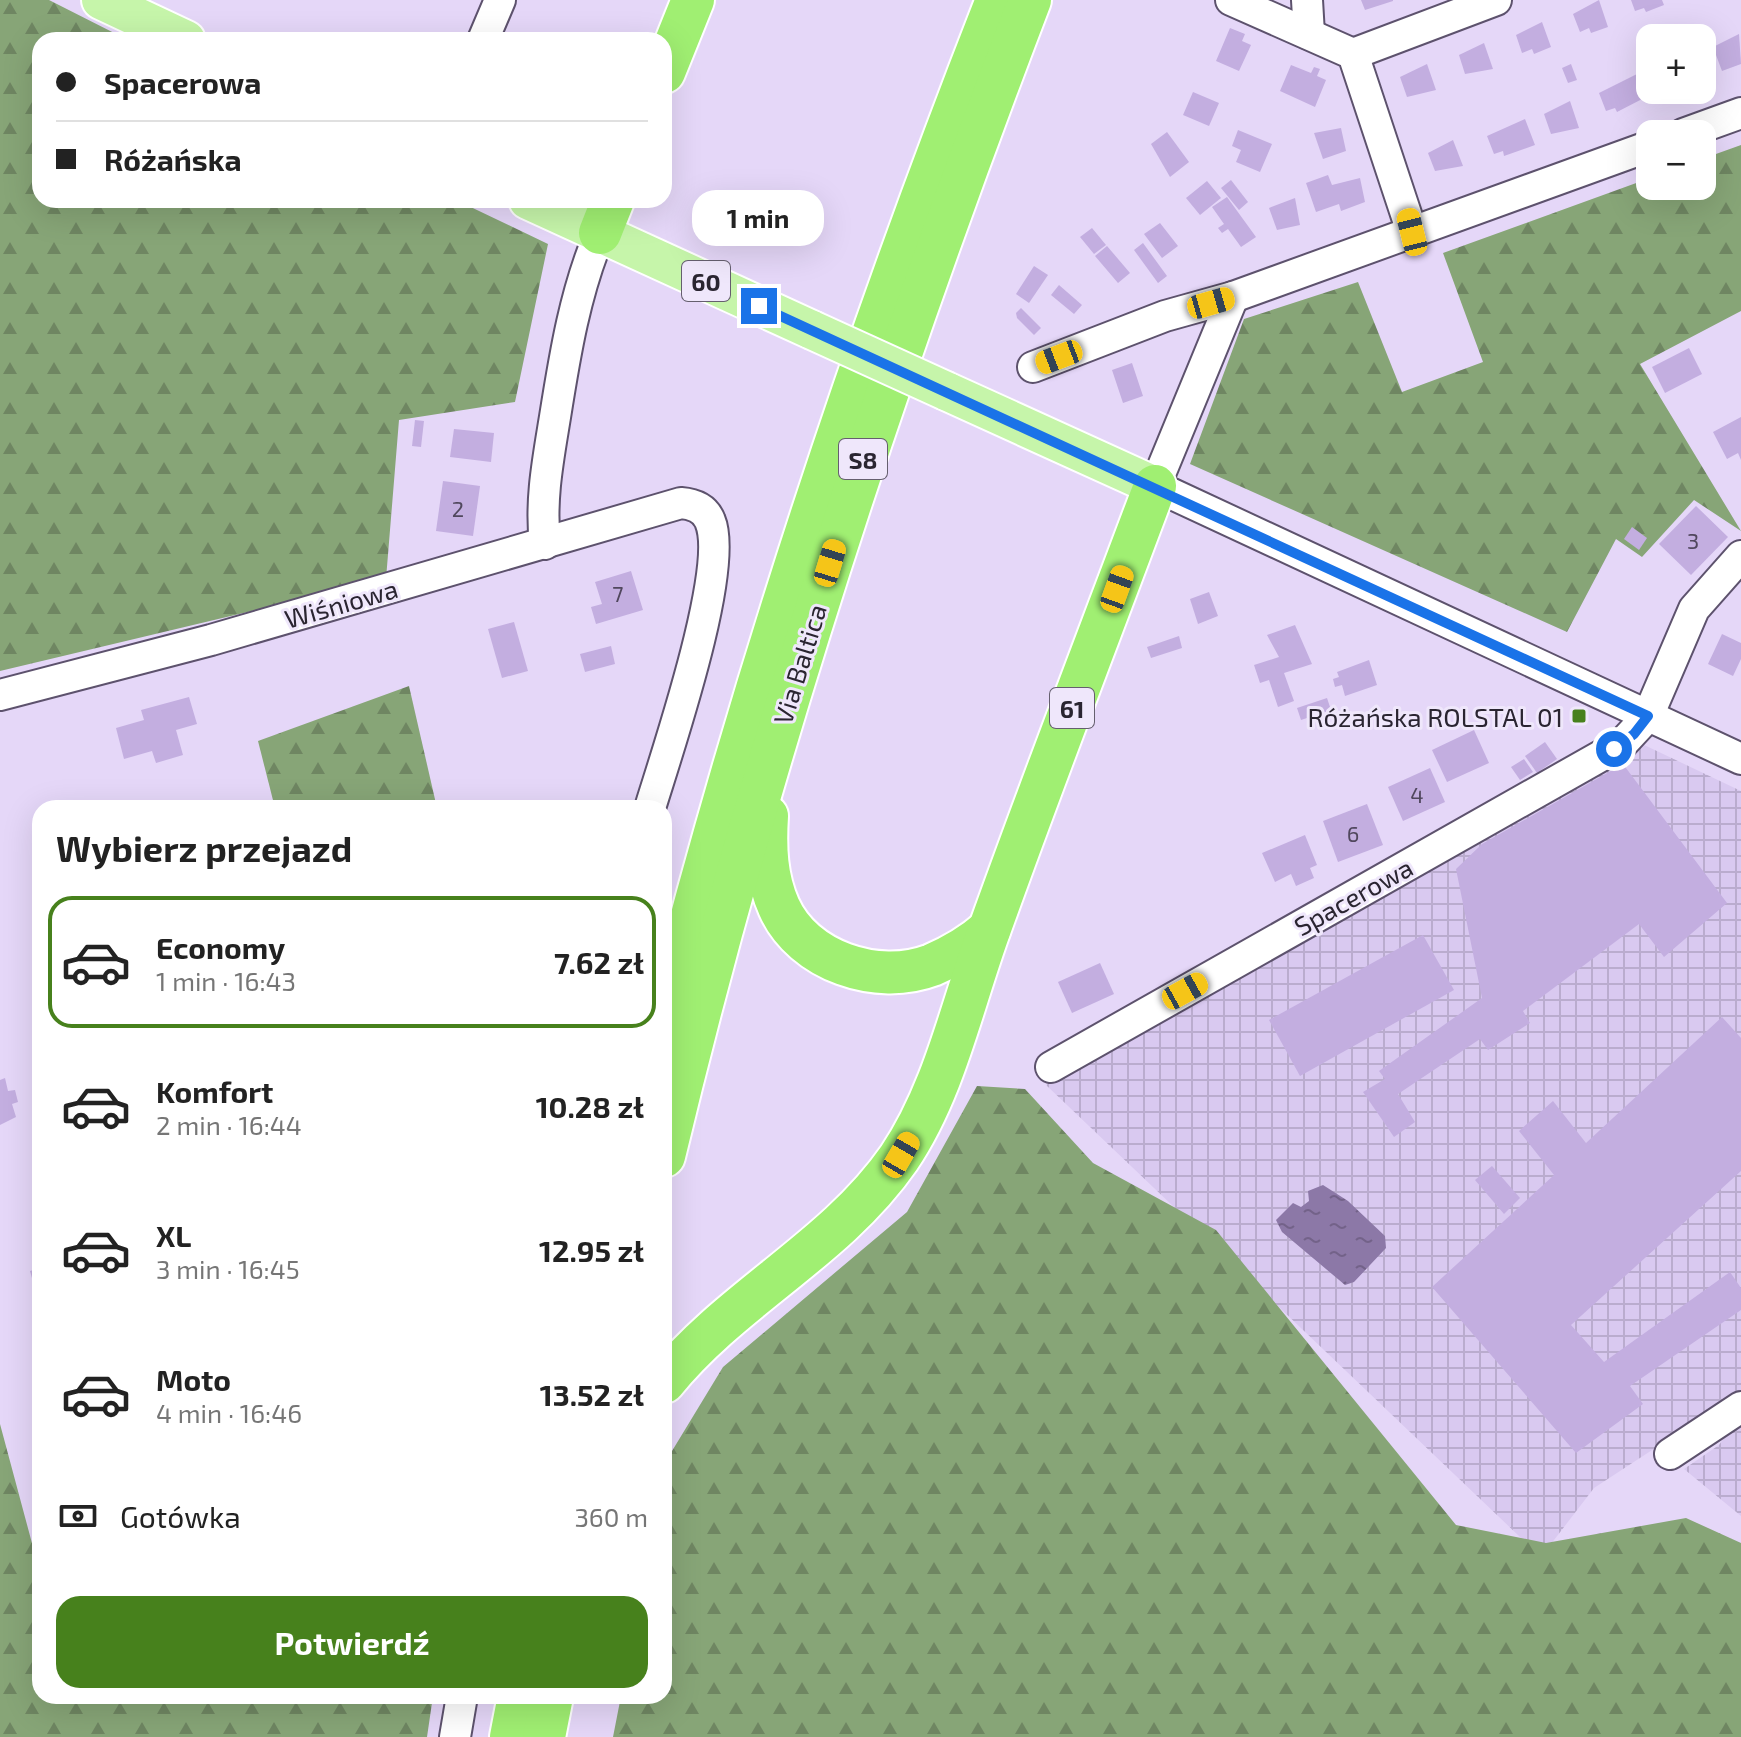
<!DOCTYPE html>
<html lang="pl">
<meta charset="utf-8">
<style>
:root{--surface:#fff;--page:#f6f6f6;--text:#222;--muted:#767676;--line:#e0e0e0;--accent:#47811c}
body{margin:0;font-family:"Exo 2",sans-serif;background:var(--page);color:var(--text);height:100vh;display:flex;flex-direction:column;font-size:30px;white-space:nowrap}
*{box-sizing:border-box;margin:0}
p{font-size:26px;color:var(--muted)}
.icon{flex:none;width:44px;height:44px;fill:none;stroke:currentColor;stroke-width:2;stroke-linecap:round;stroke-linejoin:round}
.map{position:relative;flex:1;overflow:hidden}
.drawer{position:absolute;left:32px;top:800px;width:640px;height:904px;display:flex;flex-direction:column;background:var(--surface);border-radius:24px;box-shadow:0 8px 32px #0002}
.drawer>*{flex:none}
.banner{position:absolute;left:32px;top:32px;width:640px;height:176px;border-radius:24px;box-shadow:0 8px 32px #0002;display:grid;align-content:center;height:176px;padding:0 24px;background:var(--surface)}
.fabs{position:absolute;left:1636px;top:24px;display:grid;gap:16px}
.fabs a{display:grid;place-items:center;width:80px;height:80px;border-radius:16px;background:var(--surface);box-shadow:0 8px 32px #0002;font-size:40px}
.end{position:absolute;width:36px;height:36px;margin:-18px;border:10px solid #1a73e8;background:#fff;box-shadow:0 0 0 4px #fff}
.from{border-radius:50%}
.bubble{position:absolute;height:56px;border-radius:24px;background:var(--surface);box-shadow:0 8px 32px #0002;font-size:26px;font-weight:700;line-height:56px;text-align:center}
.car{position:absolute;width:24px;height:48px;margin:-24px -12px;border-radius:10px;box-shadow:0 0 6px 2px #0007;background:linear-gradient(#f5c518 24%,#345 0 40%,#f5c518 0 76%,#345 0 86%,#f5c518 0)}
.banner b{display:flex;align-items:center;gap:28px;height:76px;font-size:30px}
.banner b+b{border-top:2px solid var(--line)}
.banner i{width:20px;height:20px;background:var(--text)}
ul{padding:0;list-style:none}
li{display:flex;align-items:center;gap:24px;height:132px;margin:0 16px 12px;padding:0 8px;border:4px solid transparent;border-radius:24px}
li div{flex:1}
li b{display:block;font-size:30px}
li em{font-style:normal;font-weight:700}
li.selected{border-color:var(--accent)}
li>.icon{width:72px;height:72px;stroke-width:1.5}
h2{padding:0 24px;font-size:36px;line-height:96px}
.pay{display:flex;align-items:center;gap:20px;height:88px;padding:0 24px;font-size:30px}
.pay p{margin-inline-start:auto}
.primary-button{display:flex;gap:16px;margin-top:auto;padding:16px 24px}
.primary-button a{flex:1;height:92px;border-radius:24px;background:var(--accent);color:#fff;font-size:32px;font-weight:700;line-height:92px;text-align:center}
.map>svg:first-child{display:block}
.industrial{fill:url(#industrial-grid)}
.forest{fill:url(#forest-firs)}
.water{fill:url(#water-ripples)}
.building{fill:#c3aee0}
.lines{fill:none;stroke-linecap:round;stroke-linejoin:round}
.minor-casing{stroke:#5d526d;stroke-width:34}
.major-casing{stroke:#fff;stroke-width:42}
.highway-casing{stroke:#fff;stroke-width:46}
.minor{stroke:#fff;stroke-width:30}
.major{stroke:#c6f5aa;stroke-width:38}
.highway{stroke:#a0ef72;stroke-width:42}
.major-bridge-casing{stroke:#fff;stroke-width:42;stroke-linecap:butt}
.major-bridge{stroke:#c6f5aa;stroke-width:38}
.route{stroke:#1a73e8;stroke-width:10}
.poi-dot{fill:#47811c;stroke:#efe7fb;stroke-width:3}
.labels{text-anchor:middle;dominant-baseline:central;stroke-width:6;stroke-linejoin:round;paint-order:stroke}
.number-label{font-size:22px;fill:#50475d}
.shield{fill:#efe7fb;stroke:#655f6e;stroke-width:2}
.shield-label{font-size:24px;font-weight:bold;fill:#2a2531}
.street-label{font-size:26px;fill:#2a2531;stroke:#efe7fb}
.poi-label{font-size:26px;fill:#2a2531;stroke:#efe7fb;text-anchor:end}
</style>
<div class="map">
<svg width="1741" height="1737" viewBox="0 0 1741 1737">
<defs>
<pattern id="industrial-grid" width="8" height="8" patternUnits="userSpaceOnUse" patternTransform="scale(2)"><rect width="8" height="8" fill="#d9c9f0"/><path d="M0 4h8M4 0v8" fill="none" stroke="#baacce"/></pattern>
<pattern id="forest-firs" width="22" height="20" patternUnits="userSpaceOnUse" patternTransform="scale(2)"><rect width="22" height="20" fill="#87a577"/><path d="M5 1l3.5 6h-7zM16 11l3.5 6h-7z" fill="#6f8662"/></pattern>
<pattern id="water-ripples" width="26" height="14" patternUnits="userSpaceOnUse" patternTransform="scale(2)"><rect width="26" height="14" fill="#8c78a7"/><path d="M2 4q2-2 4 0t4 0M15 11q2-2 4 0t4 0" fill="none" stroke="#736289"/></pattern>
</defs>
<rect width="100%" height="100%" fill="#e5d7f8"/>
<g class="industrial">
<polygon points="1640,743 1741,791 1741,1392 1594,1488 1541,1557 1046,1085 1450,855"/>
<polygon points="1741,1420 1741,1516 1684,1469 1719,1445 1732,1426"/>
</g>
<g class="forest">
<polygon points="0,0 49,0 128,40 40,40 40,200 456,200 548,244 515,402 399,420 386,579 0,671"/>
<polygon points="1741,145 1741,311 1640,364 1741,531 1694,500 1642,557 1616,539 1567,632 1190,464 1244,319 1358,282 1402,392 1483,362 1443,253 1650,178 1650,186 1702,186 1702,159"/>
<polygon points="409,686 437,808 275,808 258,741"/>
<polygon points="977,1086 1025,1089 1093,1163 1216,1230 1456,1525 1546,1543 1686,1518 1741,1543 1741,1737 613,1737 621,1696 664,1696 664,1488 672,1451 723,1367 907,1212"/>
<polygon points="0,1424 40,1573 40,1696 433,1696 427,1737 0,1737"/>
</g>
<polygon class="water" points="1323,1185 1348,1201 1385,1236 1386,1248 1354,1282 1345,1285 1282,1232 1276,1220 1293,1203 1301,1207 1309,1201 1308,1191"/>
<g class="building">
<polygon points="1361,0 1393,0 1393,1 1365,10"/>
<polygon points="1599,0 1608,27 1591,33 1589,28 1580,32 1573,14"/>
<polygon points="1631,0 1662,0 1664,5 1646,12 1644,8 1635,11"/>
<polygon points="1542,22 1551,47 1534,54 1532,49 1522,53 1516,35"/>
<polygon points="1230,28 1245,34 1242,41 1251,45 1239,71 1216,61"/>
<polygon points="1739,34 1741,64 1722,71 1713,47"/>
<polygon points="1484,43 1493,69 1465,74 1459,55"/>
<polygon points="1427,64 1436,90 1407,97 1400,77"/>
<polygon points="1571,64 1577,80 1568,83 1562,68"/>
<polygon points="1291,65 1311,73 1314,67 1320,69 1317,76 1326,80 1315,107 1280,91"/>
<polygon points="1637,74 1646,97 1617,112 1615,108 1606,111 1599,93"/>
<polygon points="1193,92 1219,103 1209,126 1183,115"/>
<polygon points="1570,101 1579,128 1551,134 1544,114"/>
<polygon points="1525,119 1535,145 1504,156 1503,151 1494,154 1487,136"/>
<polygon points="1341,128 1346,151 1323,159 1314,133"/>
<polygon points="1238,130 1272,144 1260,172 1236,162 1241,150 1232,146"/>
<polygon points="1167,132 1189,162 1170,177 1151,144"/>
<polygon points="1453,140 1463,166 1435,171 1428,153"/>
<polygon points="1328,175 1332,185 1360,178 1365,202 1341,211 1339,204 1316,212 1306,183"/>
<polygon points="1231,180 1248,202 1239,210 1221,188"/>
<polygon points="1207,181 1221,198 1200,215 1186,198"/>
<polygon points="1227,197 1256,237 1241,247 1228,229 1222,233 1218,228 1224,224 1212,207"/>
<polygon points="1295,198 1300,225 1277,230 1269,208"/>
<polygon points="1160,223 1178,246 1162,258 1144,234"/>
<polygon points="1092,228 1106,245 1094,254 1080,237"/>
<polygon points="1143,243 1167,276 1158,283 1134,250"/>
<polygon points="1107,246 1130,273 1118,283 1095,256"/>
<polygon points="1034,266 1048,275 1029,303 1016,294"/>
<polygon points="1059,285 1082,305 1074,314 1051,295"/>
<polygon points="1021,308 1041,328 1034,335 1017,318 1016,313"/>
<polygon points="1689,348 1702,374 1665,393 1652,367"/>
<polygon points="1132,363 1143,396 1123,403 1112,370"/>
<polygon points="1741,417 1741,460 1738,453 1727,459 1713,432"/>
<polygon points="415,420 424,421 421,447 412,446"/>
<polygon points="454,429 494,433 491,462 450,457"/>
<polygon points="443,481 480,486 473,536 436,531"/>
<polygon points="1696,506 1728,537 1691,575 1659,544"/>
<polygon points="1632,527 1647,538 1639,550 1624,539"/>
<polygon points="631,571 643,610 596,624 591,607 602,604 595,582"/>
<polygon points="1209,592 1218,616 1198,624 1190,599"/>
<polygon points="514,622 528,671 502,678 488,629"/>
<polygon points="1295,625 1312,664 1284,673 1294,701 1278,707 1269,680 1260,683 1254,665 1279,657 1267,635"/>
<polygon points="1722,634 1741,643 1741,659 1733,676 1708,664"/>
<polygon points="1179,636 1182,648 1151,658 1147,647"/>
<polygon points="611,646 615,664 585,672 580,654"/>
<polygon points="1369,660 1377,685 1345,696 1342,685 1335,687 1333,679 1339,677 1337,672"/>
<polygon points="189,697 197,724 176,730 183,755 156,763 152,751 124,759 116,728 144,720 141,710"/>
<polygon points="1327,698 1331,710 1301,720 1297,708"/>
<polygon points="1474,730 1489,763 1447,782 1432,750"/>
<polygon points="1545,742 1557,759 1537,773 1525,756"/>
<polygon points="1524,759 1533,772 1520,780 1511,767"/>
<polygon points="1623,764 1727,903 1664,957 1639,924 1523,1011 1530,1023 1488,1050 1480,1039 1398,1094 1415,1122 1394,1137 1363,1092 1385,1079 1379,1071 1482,998 1456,869 1482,844"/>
<polygon points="1430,768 1445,802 1403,821 1388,787"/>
<polygon points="1367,804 1383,845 1338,862 1323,821"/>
<polygon points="1305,835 1317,865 1310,868 1314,878 1296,886 1291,874 1275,882 1262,853"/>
<polygon points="1423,935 1454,990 1300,1076 1269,1020"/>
<polygon points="1100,963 1114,994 1072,1013 1058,982"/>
<polygon points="1722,1017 1741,1038 1741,1171 1571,1325 1604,1362 1730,1272 1741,1288 1741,1310 1630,1386 1643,1404 1576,1453 1432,1287 1554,1175 1519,1131 1553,1101 1586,1143"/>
<polygon points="5,1078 8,1091 15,1090 18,1102 12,1104 16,1117 0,1125 0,1080"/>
<polygon points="1492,1166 1520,1198 1504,1214 1475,1180"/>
<polygon points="40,1268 40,1295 37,1296 30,1271"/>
</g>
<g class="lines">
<defs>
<g id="minor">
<polyline points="1231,0 1353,54 1412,232"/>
<polyline points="1307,0 1309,34"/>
<polyline points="483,40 500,0"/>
<polyline points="1353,54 1496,0"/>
<polyline points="1683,134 1741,113"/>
<polyline points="1233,297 1155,486 1741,759"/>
<polyline points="1033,367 1165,316 1233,297 1650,146"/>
<path d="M545,544c-5,-44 3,-84 10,-127 10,-63 20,-125 45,-184"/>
<path d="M0,695l211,-55 470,-137c12,1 24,5 29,18 20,47 -43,231 -60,287"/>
<polyline points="1051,1067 1622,744 1648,716 1694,609 1741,556"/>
<polyline points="1670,1454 1741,1407"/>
<polyline points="455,1737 462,1696"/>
</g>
<g id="major">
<polyline points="101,0 186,40"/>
<polyline points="528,200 812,330"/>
<polyline points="946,391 1155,486"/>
</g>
<g id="highway">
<polyline points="664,72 693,0"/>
<polyline points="600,233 613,200"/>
<path d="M767,816c-2,31 -1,62 12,91 24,54 98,79 153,58 21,-9 40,-20 57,-35"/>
<path d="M664,1022c89,-348 202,-688 333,-1022"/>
<path d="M664,1156c94,-394 221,-778 366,-1156"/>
<path d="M664,1382c69,-85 172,-133 235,-224 46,-68 63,-154 91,-230 53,-148 110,-295 165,-442"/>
<polyline points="511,1737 519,1696"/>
<polyline points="544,1737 552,1696"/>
</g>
</defs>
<use href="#minor" class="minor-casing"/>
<use href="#major" class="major-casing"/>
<use href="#highway" class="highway-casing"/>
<use href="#minor" class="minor"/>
<use href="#major" class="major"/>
<use href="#highway" class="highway"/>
<defs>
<polyline id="major-bridge" points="812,330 946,391"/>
</defs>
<use href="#major-bridge" class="major-bridge-casing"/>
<use href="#major-bridge" class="major-bridge"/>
</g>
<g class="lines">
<polyline class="route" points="759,306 1648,716 1634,734 1614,749"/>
</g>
<rect class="poi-dot" x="1571" y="708" width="16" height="16" rx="4"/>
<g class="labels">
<g class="number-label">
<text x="458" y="508">2</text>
<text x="1693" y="540">3</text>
<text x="618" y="593">7</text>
<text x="1417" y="794">4</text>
<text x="1353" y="833">6</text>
</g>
<g class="shield">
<rect x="682" y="261" width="48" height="40" rx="6"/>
<rect x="839" y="439" width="48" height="40" rx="6"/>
<rect x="1050" y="688" width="44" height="40" rx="6"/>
</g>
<g class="shield-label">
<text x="706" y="281">60</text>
<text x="863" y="459">S8</text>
<text x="1072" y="708">61</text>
</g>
<g class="street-label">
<text transform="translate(341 603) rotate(-16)">Wiśniowa</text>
<text transform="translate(799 664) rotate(-73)">Via Baltica</text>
<text transform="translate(1353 896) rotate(-29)">Spacerowa</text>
</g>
<g class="poi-label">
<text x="1563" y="716">Różańska ROLSTAL 01</text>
</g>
</g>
</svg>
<div class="fabs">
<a>+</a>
<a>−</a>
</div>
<i class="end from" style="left:1614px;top:749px"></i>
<i class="end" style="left:759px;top:306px"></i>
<div class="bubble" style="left:692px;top:190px;width:132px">1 min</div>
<i class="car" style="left:1412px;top:232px;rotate:346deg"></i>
<i class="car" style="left:1211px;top:303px;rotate:74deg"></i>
<i class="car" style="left:1059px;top:357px;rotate:249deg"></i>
<i class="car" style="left:830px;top:563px;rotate:17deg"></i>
<i class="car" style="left:1117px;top:589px;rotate:20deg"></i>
<i class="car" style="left:1185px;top:991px;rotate:61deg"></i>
<i class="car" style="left:901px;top:1155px;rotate:30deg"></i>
<div class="banner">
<b><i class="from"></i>Spacerowa</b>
<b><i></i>Różańska</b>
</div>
<section class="drawer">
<h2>Wybierz przejazd</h2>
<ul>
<li class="selected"><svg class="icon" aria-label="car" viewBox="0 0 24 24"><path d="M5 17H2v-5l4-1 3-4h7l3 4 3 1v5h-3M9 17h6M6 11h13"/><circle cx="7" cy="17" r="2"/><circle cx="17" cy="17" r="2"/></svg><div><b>Economy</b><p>1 min · 16:43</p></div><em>7.62 zł</em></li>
<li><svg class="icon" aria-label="car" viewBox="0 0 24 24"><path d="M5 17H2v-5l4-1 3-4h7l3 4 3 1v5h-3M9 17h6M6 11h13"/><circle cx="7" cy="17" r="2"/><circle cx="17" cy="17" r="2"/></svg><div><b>Komfort</b><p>2 min · 16:44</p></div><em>10.28 zł</em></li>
<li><svg class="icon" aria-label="car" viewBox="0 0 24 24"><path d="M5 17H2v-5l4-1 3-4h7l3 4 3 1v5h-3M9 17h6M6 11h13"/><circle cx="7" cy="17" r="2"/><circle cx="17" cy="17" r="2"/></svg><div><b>XL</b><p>3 min · 16:45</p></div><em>12.95 zł</em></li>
<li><svg class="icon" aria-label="car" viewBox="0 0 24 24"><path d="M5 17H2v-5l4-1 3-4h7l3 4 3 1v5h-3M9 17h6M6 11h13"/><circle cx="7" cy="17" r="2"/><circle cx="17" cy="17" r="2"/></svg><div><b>Moto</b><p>4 min · 16:46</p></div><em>13.52 zł</em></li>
</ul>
<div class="pay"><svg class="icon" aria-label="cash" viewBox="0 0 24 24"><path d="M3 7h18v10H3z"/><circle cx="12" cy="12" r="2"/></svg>Gotówka<p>360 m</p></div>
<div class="primary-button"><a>Potwierdź</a></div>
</section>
</div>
